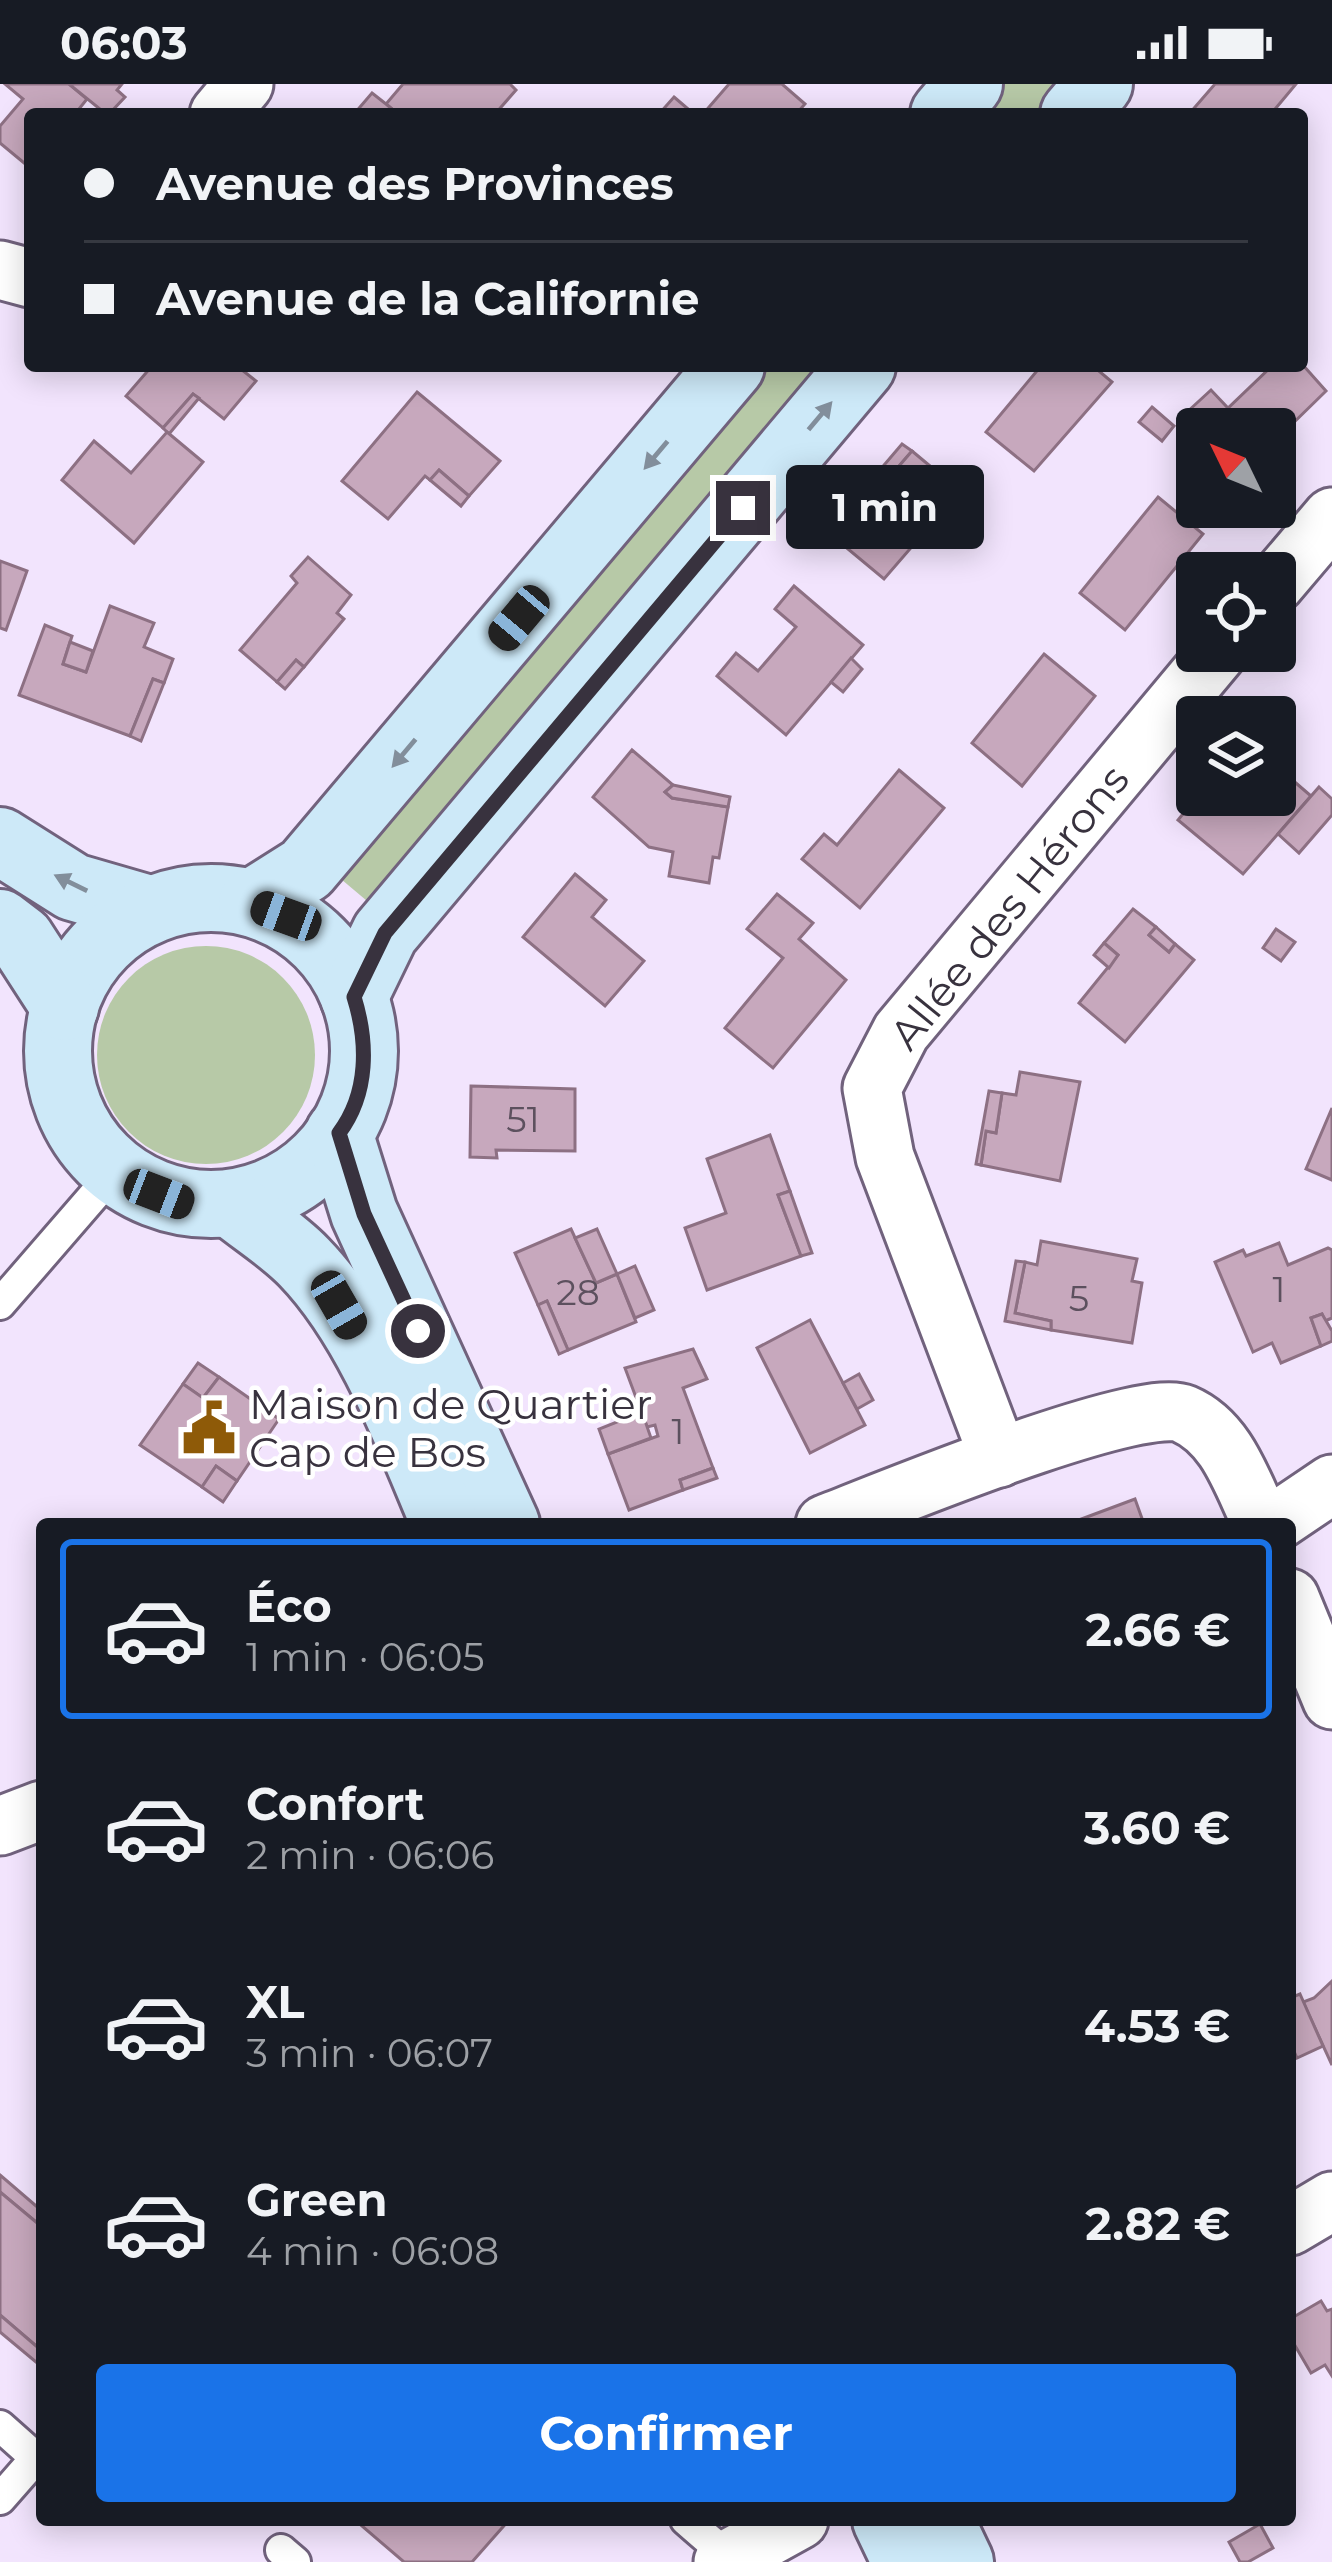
<!DOCTYPE html>
<html lang="fr">
<meta charset="utf-8">
<style>
:root{--surface:#171b24;--page:#242831;--text:#f1f3f6;--muted:#9ea1a6;--line:#363941;--accent:#1a73e8}
body{margin:0;font-family:Montserrat,sans-serif;background:var(--page);color:var(--text);height:100vh;display:flex;flex-direction:column;font-size:45px;white-space:nowrap}
*{box-sizing:border-box;margin:0}
p{font-size:39px;color:var(--muted)}
.icon{flex:none;width:66px;height:66px;fill:none;stroke:currentColor;stroke-width:2;stroke-linecap:round;stroke-linejoin:round}
.map{position:relative;flex:1;overflow:hidden}
.sheet{position:absolute;left:36px;top:1434px;width:1260px;height:1008px;display:flex;flex-direction:column;background:var(--surface);border-radius:12px;box-shadow:0 6px 30px #0003}
.sheet>*{flex:none}
.top-card{position:absolute;left:24px;top:24px;width:1284px;height:264px;border-radius:12px;box-shadow:0 6px 30px #0003;display:grid;align-content:center;height:264px;padding:0 60px;background:var(--surface)}
.needle{width:78px;rotate:313deg}
.controls{position:absolute;left:1176px;top:324px;display:grid;gap:24px}
.controls a{display:grid;place-items:center;width:120px;height:120px;border-radius:12px;background:var(--surface);box-shadow:0 6px 30px #0003;font-size:60px}
.end{position:absolute;width:54px;height:54px;margin:-27px;border:15px solid #38323e;background:#fff;box-shadow:0 0 0 6px #fff}
.from{border-radius:50%}
.bubble{position:absolute;height:84px;border-radius:12px;background:var(--surface);box-shadow:0 6px 30px #0003;font-size:39px;font-weight:700;line-height:84px;text-align:center}
.car{position:absolute;width:36px;height:72px;margin:-36px -18px;border-radius:15px;box-shadow:0 0 9px 3px #0007;background:linear-gradient(#222 24%,#8ab4d8 0 40%,#222 0 76%,#8ab4d8 0 86%,#222 0)}
.top-card b{display:flex;align-items:center;gap:42px;height:114px;font-size:45px}
.top-card b+b{border-top:3px solid var(--line)}
.top-card i{width:30px;height:30px;background:var(--text)}
ul{padding:21px 0 0;list-style:none}
li{display:flex;align-items:center;gap:36px;height:180px;margin:0 24px 18px;padding:0 36px;border:6px solid transparent;border-radius:12px}
li div{flex:1}
li b{display:block;font-size:45px}
li em{font-style:normal;font-weight:700}
li.current{border-color:var(--accent)}
li>.icon{width:108px;height:108px;stroke-width:1.5}
.primary-button{display:flex;gap:24px;margin-top:auto;padding:24px 60px}
.primary-button a{flex:1;height:138px;border-radius:12px;background:var(--accent);color:#fff;font-size:48px;font-weight:700;line-height:138px;text-align:center}
.status{display:flex;justify-content:space-between;align-items:center;height:84px;padding:0 60px;background:var(--surface);direction:ltr}
.status svg{height:33px;fill:currentColor}
.map>svg:first-child{display:block}
.green{fill:#b7c9a7}
.building{fill:#c7a8bd;stroke:#8d7083;stroke-width:3}
.lines{fill:none;stroke-linecap:round;stroke-linejoin:round}
.lane-casing{stroke:#71627d;stroke-width:36}
.street-casing{stroke:#71627d;stroke-width:63}
.secondary-casing{stroke:#71627d;stroke-width:72}
.lane{stroke:#fff;stroke-width:30}
.street{stroke:#fff;stroke-width:57}
.secondary{stroke:#cde9f8;stroke-width:66}
.oneway{fill:#828e9b}
.route{stroke:#38323e;stroke-width:15}
.labels{text-anchor:middle;dominant-baseline:central;stroke-width:9;stroke-linejoin:round;paint-order:stroke}
.number-label{font-size:36px;fill:#5c505e}
.street-label{font-size:42px;fill:#38323e;stroke:#fff}
.poi-label{font-size:42px;fill:#38323e;stroke:#fff;text-anchor:start}
</style>
<div class="status"><b>06:03</b><svg viewBox="0 0 49 12"><path d="M0 12V9h3v3zM5 12V6h3v6zM10 12V3h3v9zM15 12V0h3v12zM26 1h20v11H26zM47 4h2v5h-2z"/></svg></div>
<div class="map">
<svg width="1332" height="2478" viewBox="0 0 1332 2478">
<rect width="100%" height="100%" fill="#f2e4fd"/>
<g class="green">
<polygon points="984,0 1072,0 1046,30 959,30"/>
<polygon points="749,282 835,282 379,827 329,785"/>
<circle cx="206" cy="971" r="109"/>
</g>
<g class="building">
<polygon points="5,0 69,0 87,15 75,30 30,30 29,83 0,59 0,42 23,15"/>
<polygon points="69,0 122,0 117,6 125,13 109,30 106,30"/>
<polygon points="403,0 510,0 516,6 495,30 398,30 386,20"/>
<polygon points="729,0 782,0 805,20 796,30 703,30"/>
<polygon points="1215,0 1296,0 1271,30 1189,30"/>
<polygon points="372,9 386,20 398,30 354,30"/>
<polygon points="674,13 694,30 659,30"/>
<polygon points="1302,280 1326,307 1282,350 1288,356 1283,362 1275,358 1275,345 1201,345 1186,329 1211,306 1228,324 1272,282"/>
<polygon points="152,282 237,282 256,297 224,335 193,310 163,344 126,312"/>
<polygon points="1041,282 1093,282 1112,298 1034,387 986,348"/>
<polygon points="417,308 500,377 469,412 439,386 430,396 425,392 388,435 342,397"/>
<polygon points="193,310 199,314 169,350 163,344"/>
<polygon points="1152,323 1174,342 1162,357 1139,338"/>
<polygon points="167,348 203,378 134,459 62,396 94,357 131,389"/>
<polygon points="902,360 912,367 836,455 827,448"/>
<polygon points="912,367 960,407 884,495 836,455"/>
<polygon points="439,386 469,412 461,422 430,396"/>
<polygon points="1158,413 1203,450 1125,546 1080,509"/>
<polygon points="308,473 351,511 337,529 344,535 304,583 296,576 277,598 240,566 297,499 291,492"/>
<polygon points="0,477 27,487 6,546 0,544"/>
<polygon points="794,502 863,561 786,651 717,592 736,569 758,587 796,543 775,525"/>
<polygon points="110,522 154,539 144,563 173,575 164,599 153,595 130,652 19,611 45,541 72,552 63,580 86,588"/>
<polygon points="70,558 93,567 86,588 63,580"/>
<polygon points="1044,570 1095,612 1022,702 972,659"/>
<polygon points="851,574 862,585 843,608 831,598"/>
<polygon points="296,576 304,583 285,605 277,598"/>
<polygon points="153,595 164,599 141,657 130,652"/>
<polygon points="632,666 673,701 665,708 672,714 728,723 719,774 713,773 709,799 669,792 673,768 649,763 593,713"/>
<polygon points="1275,681 1311,712 1243,790 1178,736 1195,715 1206,724 1217,711 1275,711"/>
<polygon points="899,686 944,724 860,824 802,775 824,750 837,761"/>
<polygon points="673,701 730,713 728,723 672,714 665,708"/>
<polygon points="1319,703 1332,715 1332,731 1299,769 1278,750"/>
<polygon points="575,790 606,816 592,833 644,877 605,922 523,853"/>
<polygon points="777,810 813,839 799,855 846,896 773,984 725,944 783,874 747,845"/>
<polygon points="1133,825 1156,843 1149,851 1169,868 1175,860 1194,876 1125,958 1079,919 1118,871 1104,859"/>
<polygon points="1156,843 1175,860 1169,868 1149,851"/>
<polygon points="1276,845 1295,858 1281,877 1263,864"/>
<polygon points="1104,859 1118,871 1109,884 1094,871"/>
<polygon points="1020,988 1080,998 1060,1097 981,1081 986,1047 996,1049 1002,1009 1016,1011"/>
<polygon points="471,1002 575,1005 575,1067 496,1066 497,1074 470,1073"/>
<polygon points="989,1007 1002,1009 996,1049 986,1047 981,1081 976,1080"/>
<polygon points="1332,1024 1332,1096 1306,1085"/>
<polygon points="770,1051 790,1107 778,1111 801,1172 707,1206 685,1144 726,1129 707,1075"/>
<polygon points="790,1107 812,1169 801,1172 778,1111"/>
<polygon points="571,1145 596,1199 617,1190 636,1238 568,1266 547,1217 538,1221 515,1169"/>
<polygon points="597,1145 617,1190 596,1199 575,1154"/>
<polygon points="1041,1157 1137,1175 1132,1197 1142,1199 1132,1259 1051,1246 1051,1237 1015,1229 1025,1178 1037,1181"/>
<polygon points="1279,1159 1288,1181 1328,1164 1332,1166 1332,1234 1325,1237 1322,1230 1311,1234 1321,1262 1281,1279 1272,1259 1253,1268 1215,1178 1243,1166 1246,1172"/>
<polygon points="1016,1177 1025,1178 1015,1229 1051,1237 1051,1246 1005,1237"/>
<polygon points="635,1182 654,1226 635,1234 617,1190"/>
<polygon points="547,1217 568,1266 559,1270 538,1221"/>
<polygon points="1322,1230 1332,1247 1332,1257 1321,1262 1311,1234"/>
<polygon points="810,1236 865,1341 810,1369 757,1264"/>
<polygon points="693,1265 707,1295 683,1304 713,1384 680,1396 683,1406 629,1426 608,1370 658,1352 655,1341 647,1343 625,1284"/>
<polygon points="198,1279 219,1293 203,1314 183,1300"/>
<polygon points="859,1290 873,1316 857,1325 843,1299"/>
<polygon points="219,1293 279,1335 237,1397 216,1382 202,1403 140,1361 183,1300 203,1314"/>
<polygon points="642,1328 651,1354 608,1370 599,1345"/>
<polygon points="216,1382 237,1397 223,1418 202,1403"/>
<polygon points="713,1384 717,1394 683,1406 680,1396"/>
<polygon points="1135,1415 1144,1440 1068,1440"/>
<polygon points="1332,1897 1332,1981 1303,1918 1314,1914"/>
<polygon points="1300,1910 1323,1962 1297,1974 1290,1958 1290,1914"/>
<polygon points="0,2091 42,2127 42,2143 0,2108"/>
<polygon points="0,2108 42,2143 42,2267 0,2231"/>
<polygon points="1321,2217 1327,2227 1332,2225 1332,2292 1325,2281 1311,2289 1290,2253 1290,2235"/>
<polygon points="0,2231 42,2267 42,2283 0,2248"/>
<polygon points="355,2436 509,2436 472,2478 404,2478"/>
<polygon points="1260,2440 1273,2464 1248,2478 1240,2478 1229,2458"/>
</g>
<g class="lines">
<defs>
<g id="lane">
<polyline points="0,1220 116,1086"/>
<polyline points="0,2342 36,2374 0,2415"/>
<polyline points="686,2436 730,2474"/>
<polyline points="281,2466 295,2478"/>
</g>
<g id="street">
<polyline points="219,30 244,0"/>
<polyline points="0,186 30,194"/>
<polyline points="1275,500 1332,433"/>
<polyline points="999,1374 885,1073 872,1004 901,948 1219,567"/>
<path d="M825,1440c57,-22 315,-129 359,-110 44,19 58,70 78,110"/>
<polyline points="1273,1440 1332,1400"/>
<polyline points="1290,1514 1332,1616"/>
<polyline points="0,1742 42,1726"/>
<polyline points="1290,2142 1332,2117"/>
<polyline points="723,2478 799,2436"/>
</g>
<g id="secondary">
<polyline points="944,30 969,0"/>
<polyline points="1074,30 1099,0"/>
<polyline points="0,757 73,803 149,825"/>
<circle cx="211" cy="967" r="153"/>
<polyline points="252,819 306,785 731,282"/>
<polyline points="0,839 21,855 65,923"/>
<polyline points="354,913 385,849 862,282"/>
<polyline points="339,1049 364,1129 506,1440"/>
<path d="M232,1120c23,19 51,36 72,58 65,67 105,177 141,262"/>
<polyline points="886,2436 906,2478"/>
<polyline points="940,2436 960,2478"/>
</g>
</defs>
<use href="#lane" class="lane-casing"/>
<use href="#street" class="street-casing"/>
<use href="#secondary" class="secondary-casing"/>
<use href="#lane" class="lane"/>
<use href="#street" class="street"/>
<use href="#secondary" class="secondary"/>
</g>
<defs><path id="oneway-solid" d="M-6-.8H1V-3.2L6.5 0L1 3.2V.8H-6Z" transform="scale(3)"/></defs>
<g class="oneway">
<use href="#oneway-solid" transform="translate(820 332) rotate(-50)"/>
<use href="#oneway-solid" transform="translate(656 371) rotate(130)"/>
<use href="#oneway-solid" transform="translate(404 669) rotate(130)"/>
<use href="#oneway-solid" transform="translate(71 799) rotate(-154)"/>
</g>
<g class="lines">
<path class="route" d="M418,1247l-54,-117 -25,-81c30,-40 29,-91 15,-136l31,-64 358,-425"/>
</g>
<defs>
<symbol id="civic-bare" viewBox="-9 -9 18 18"><path d="M-.6-6.5H3V-4.5H.6V-3L4-1V1h2V6H-6V1h2V-1L-.6-3ZM-1.2 2.5V6h2.4V2.5Z" fill="#8e5a08" stroke="#fff" stroke-width="2.5" paint-order="stroke"/></symbol>
</defs>
<g fill-rule="evenodd">
<use href="#civic-bare" x="171" y="1306" width="76" height="76"/>
</g>
<g class="labels">
<g class="number-label">
<text x="523" y="1035">51</text>
<text x="1279" y="1205">1</text>
<text x="578" y="1208">28</text>
<text x="1079" y="1214">5</text>
<text x="678" y="1347">1</text>
</g>
<g class="street-label">
<text transform="translate(1009 823) rotate(-51)">Allée des Hérons</text>
</g>
<g class="poi-label">
<text x="249" y="1320">Maison de Quartier<tspan x="249" dy="48">Cap de Bos</tspan></text>
</g>
</g>
</svg>
<div class="controls">
<a><svg class="needle" viewBox="-14 -14 28 28"><path d="M0-13l5 13h-10z" fill="#e53935"/><path d="M0 13l5-13h-10z" fill="#9ea1a6"/></svg></a>
<a><svg class="icon" aria-label="locate" viewBox="0 0 24 24"><circle cx="12" cy="12" r="6"/><path d="M12 2v4M12 18v4M2 12h4M18 12h4"/></svg></a>
<a><svg class="icon" aria-label="layers" viewBox="0 0 24 24"><path d="M12 4l9 5-9 5-9-5zM3 14l9 5 9-5"/></svg></a>
</div>
<i class="end from" style="left:418px;top:1247px"></i>
<i class="end" style="left:743px;top:424px"></i>
<div class="bubble" style="left:786px;top:381px;width:198px">1 min</div>
<i class="car" style="left:519px;top:534px;rotate:220deg"></i>
<i class="car" style="left:286px;top:832px;rotate:290deg"></i>
<i class="car" style="left:159px;top:1110px;rotate:111deg"></i>
<i class="car" style="left:339px;top:1221px;rotate:150deg"></i>
<div class="top-card">
<b><i class="from"></i>Avenue des Provinces</b>
<b><i></i>Avenue de la Californie</b>
</div>
<section class="sheet">
<ul>
<li class="current"><svg class="icon" aria-label="car" viewBox="0 0 24 24"><path d="M5 17H2v-5l4-1 3-4h7l3 4 3 1v5h-3M9 17h6M6 11h13"/><circle cx="7" cy="17" r="2"/><circle cx="17" cy="17" r="2"/></svg><div><b>Éco</b><p>1 min · 06:05</p></div><em>2.66 €</em></li>
<li><svg class="icon" aria-label="car" viewBox="0 0 24 24"><path d="M5 17H2v-5l4-1 3-4h7l3 4 3 1v5h-3M9 17h6M6 11h13"/><circle cx="7" cy="17" r="2"/><circle cx="17" cy="17" r="2"/></svg><div><b>Confort</b><p>2 min · 06:06</p></div><em>3.60 €</em></li>
<li><svg class="icon" aria-label="car" viewBox="0 0 24 24"><path d="M5 17H2v-5l4-1 3-4h7l3 4 3 1v5h-3M9 17h6M6 11h13"/><circle cx="7" cy="17" r="2"/><circle cx="17" cy="17" r="2"/></svg><div><b>XL</b><p>3 min · 06:07</p></div><em>4.53 €</em></li>
<li><svg class="icon" aria-label="car" viewBox="0 0 24 24"><path d="M5 17H2v-5l4-1 3-4h7l3 4 3 1v5h-3M9 17h6M6 11h13"/><circle cx="7" cy="17" r="2"/><circle cx="17" cy="17" r="2"/></svg><div><b>Green</b><p>4 min · 06:08</p></div><em>2.82 €</em></li>
</ul>
<div class="primary-button"><a>Confirmer</a></div>
</section>
</div>
